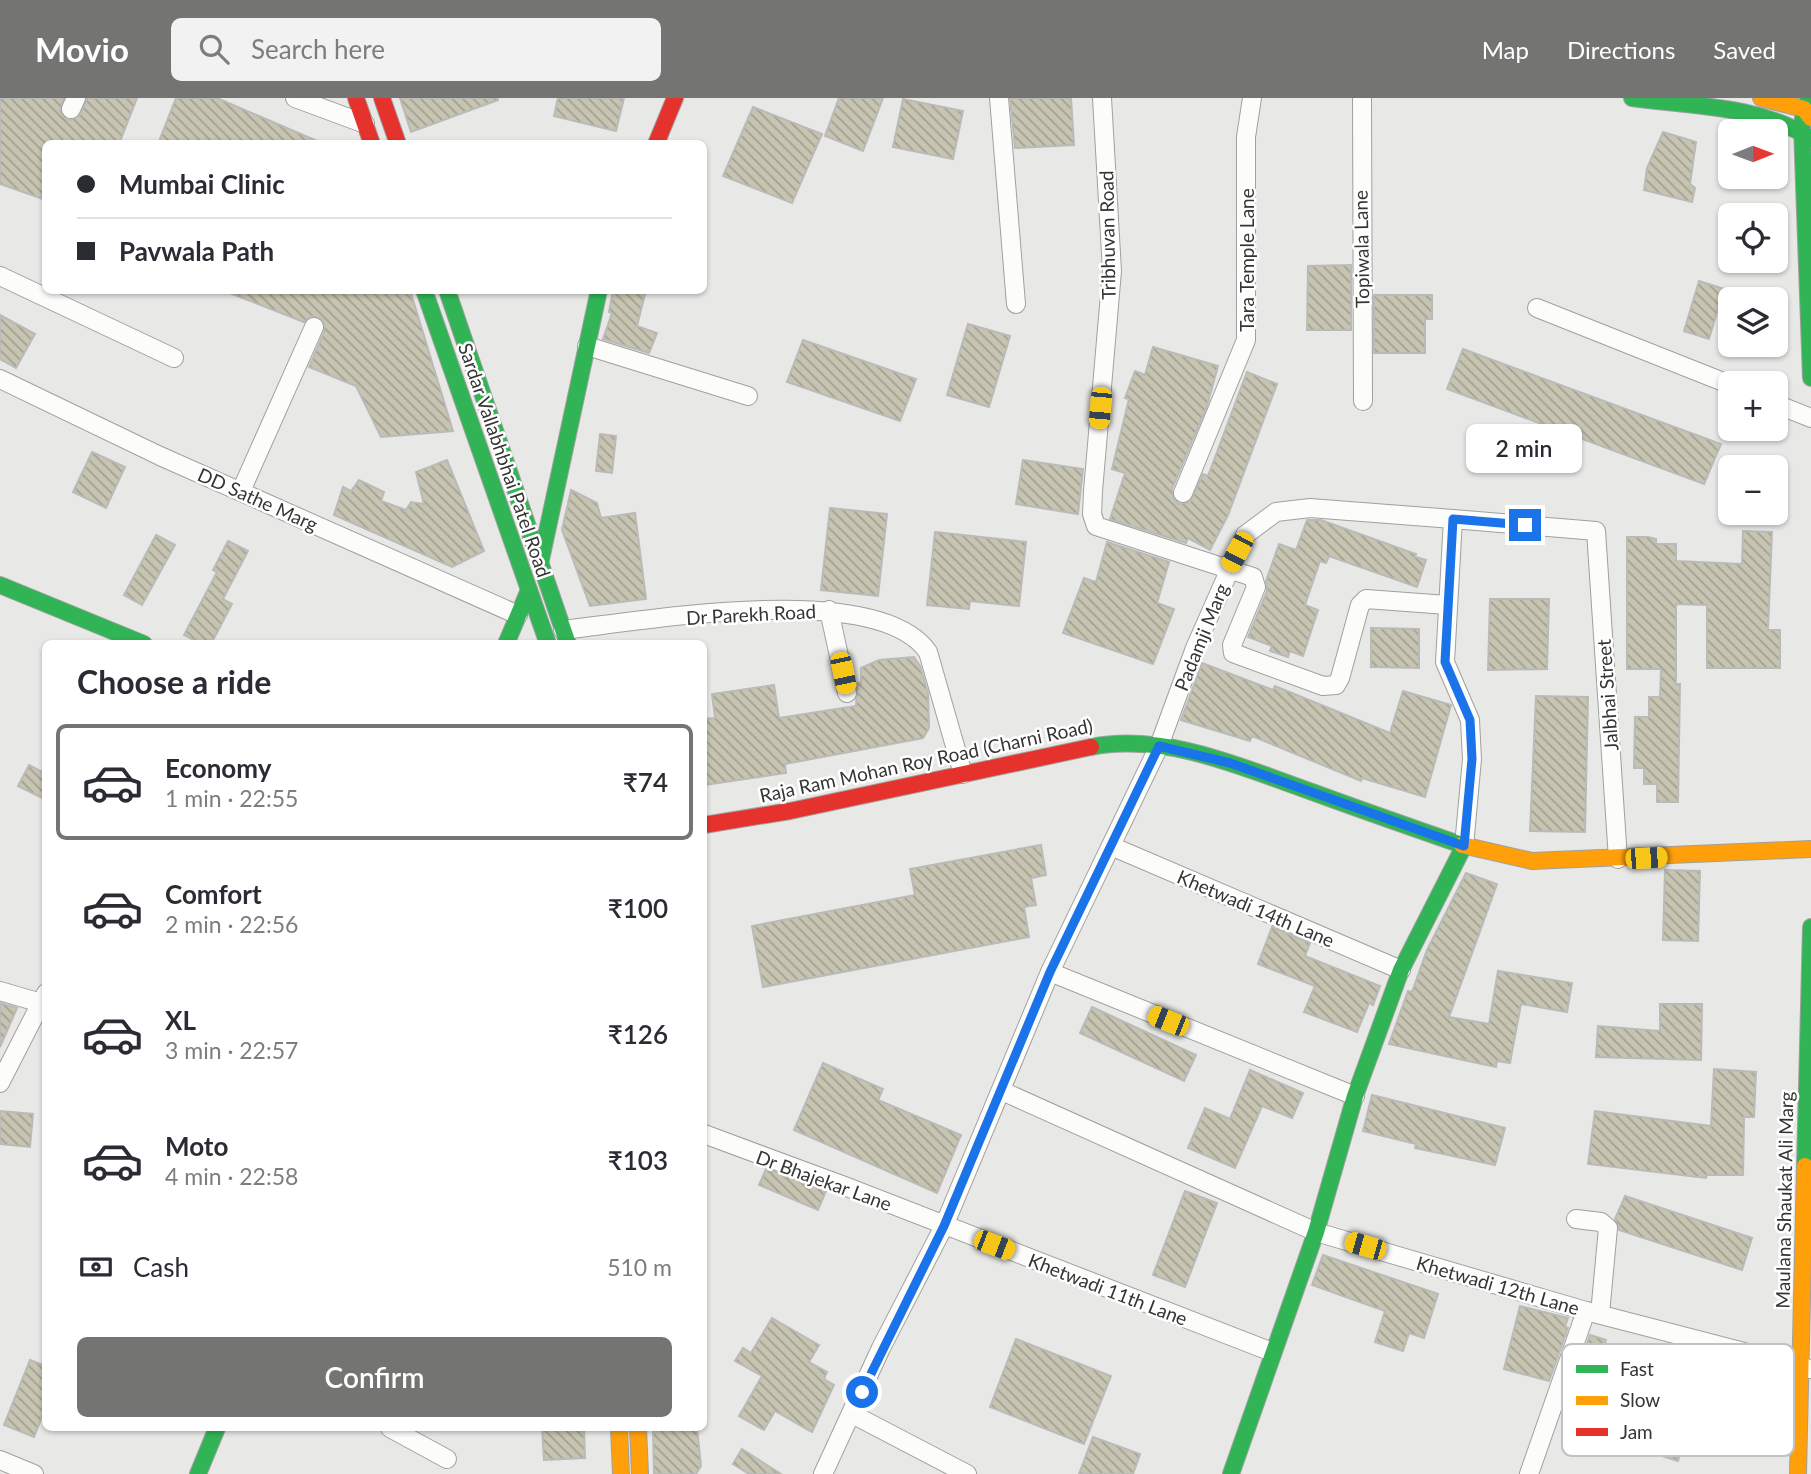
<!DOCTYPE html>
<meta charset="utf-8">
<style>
:root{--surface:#fff;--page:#f2f2f3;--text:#2b2b33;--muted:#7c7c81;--line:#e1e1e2;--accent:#747472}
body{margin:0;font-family:Lato,sans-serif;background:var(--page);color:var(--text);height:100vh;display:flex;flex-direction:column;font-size:26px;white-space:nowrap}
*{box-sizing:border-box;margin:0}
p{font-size:23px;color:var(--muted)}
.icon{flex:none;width:38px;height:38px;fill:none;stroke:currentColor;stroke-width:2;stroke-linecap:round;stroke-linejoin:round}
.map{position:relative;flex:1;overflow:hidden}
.details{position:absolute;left:42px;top:542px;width:665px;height:791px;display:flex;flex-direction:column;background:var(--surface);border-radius:10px;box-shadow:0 2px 5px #0004}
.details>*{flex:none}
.top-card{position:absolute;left:42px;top:42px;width:665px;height:154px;border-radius:10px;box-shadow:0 2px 5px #0004;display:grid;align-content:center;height:154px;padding:0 35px;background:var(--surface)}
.needle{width:46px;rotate:89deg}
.fabs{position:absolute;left:1718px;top:21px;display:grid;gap:14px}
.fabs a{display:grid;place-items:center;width:70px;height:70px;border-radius:10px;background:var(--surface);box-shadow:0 2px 5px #0004;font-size:35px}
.end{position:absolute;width:32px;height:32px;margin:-16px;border:9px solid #1a73e8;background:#fff;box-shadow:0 0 0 4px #fff}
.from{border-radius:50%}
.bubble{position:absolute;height:49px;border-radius:10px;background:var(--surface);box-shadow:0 2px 5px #0004;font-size:23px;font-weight:600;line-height:49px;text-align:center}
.car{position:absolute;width:21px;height:42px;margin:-21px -10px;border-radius:9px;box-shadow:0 0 5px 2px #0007;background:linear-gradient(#f5c518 24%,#345 0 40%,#f5c518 0 76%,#345 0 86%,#f5c518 0)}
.top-card b{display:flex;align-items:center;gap:24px;height:66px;font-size:26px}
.top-card b+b{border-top:2px solid var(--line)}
.top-card i{width:18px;height:18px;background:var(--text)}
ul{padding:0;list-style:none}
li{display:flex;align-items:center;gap:21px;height:116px;margin:0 14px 10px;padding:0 21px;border:4px solid transparent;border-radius:10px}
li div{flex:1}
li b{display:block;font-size:26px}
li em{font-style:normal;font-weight:600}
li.current{border-color:var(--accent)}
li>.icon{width:63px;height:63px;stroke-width:1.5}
h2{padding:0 35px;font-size:32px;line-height:84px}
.pay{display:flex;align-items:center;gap:18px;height:77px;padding:0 35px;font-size:26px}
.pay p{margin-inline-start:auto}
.cta{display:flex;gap:14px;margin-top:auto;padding:14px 35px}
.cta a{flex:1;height:80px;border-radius:10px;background:var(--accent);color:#fff;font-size:28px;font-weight:600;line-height:80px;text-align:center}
header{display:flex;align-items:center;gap:42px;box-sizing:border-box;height:98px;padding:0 35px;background:var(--accent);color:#fff}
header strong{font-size:33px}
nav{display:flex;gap:38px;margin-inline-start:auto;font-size:24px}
.search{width:490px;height:63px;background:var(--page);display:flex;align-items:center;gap:18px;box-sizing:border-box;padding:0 24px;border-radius:10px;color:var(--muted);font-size:26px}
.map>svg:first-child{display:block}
.building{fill:url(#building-back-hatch);stroke:#babab8;stroke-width:2}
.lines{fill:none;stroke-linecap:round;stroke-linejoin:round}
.street-casing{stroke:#a0a09f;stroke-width:20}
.fast-casing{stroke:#a0a09f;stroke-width:18}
.slow-casing{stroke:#a0a09f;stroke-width:18}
.jam-casing{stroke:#a0a09f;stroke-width:18}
.street{stroke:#fcfcfb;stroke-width:18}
.fast{stroke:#30b455;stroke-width:16}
.slow{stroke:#ff9f0a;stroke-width:16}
.jam{stroke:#e5322d;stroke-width:16}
.route{stroke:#1a73e8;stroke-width:9}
.labels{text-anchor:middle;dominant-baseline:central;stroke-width:5;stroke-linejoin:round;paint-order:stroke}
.street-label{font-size:19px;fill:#353533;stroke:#fff}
.key{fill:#fff;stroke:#c2c2c2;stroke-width:2}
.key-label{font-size:19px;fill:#353533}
</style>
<header>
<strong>Movio</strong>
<div class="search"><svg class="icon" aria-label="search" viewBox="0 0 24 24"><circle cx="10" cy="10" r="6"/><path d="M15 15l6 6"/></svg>Search here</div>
<nav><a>Map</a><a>Directions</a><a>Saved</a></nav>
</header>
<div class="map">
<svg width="1811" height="1376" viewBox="0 0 1811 1376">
<defs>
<pattern id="building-back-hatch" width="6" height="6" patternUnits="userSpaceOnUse" patternTransform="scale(1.75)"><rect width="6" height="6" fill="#c7c4b1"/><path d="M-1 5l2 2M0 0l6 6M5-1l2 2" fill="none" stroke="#a2a091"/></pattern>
</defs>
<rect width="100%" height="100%" fill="#e8e8e6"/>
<g class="building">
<polygon points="0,0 64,0 60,13 66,21 71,22 81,16 87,0 137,0 119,46 46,46 46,102 0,86"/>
<polygon points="176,0 217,0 324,46 158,46"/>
<polygon points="400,0 498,0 498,2 411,34"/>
<polygon points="558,0 624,0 616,33 554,18"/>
<polygon points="839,0 883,0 863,53 825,38"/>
<polygon points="1010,0 1071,0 1074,47 1015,50"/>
<polygon points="903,1 963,13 953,61 893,49"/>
<polygon points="753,9 822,36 792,105 723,78"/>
<polygon points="1663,34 1696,44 1690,86 1695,90 1692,104 1644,92 1647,70"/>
<polygon points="1351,167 1351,232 1307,232 1308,168"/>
<polygon points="1699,183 1724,191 1709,241 1684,233"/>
<polygon points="222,192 410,192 453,333 381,339 356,288 309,269 324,234 323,222 312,218 304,224"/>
<polygon points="613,192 646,192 637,228 657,235 649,255 603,241 612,215 609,214"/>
<polygon points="1374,197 1432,197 1432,221 1425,221 1425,255 1374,255"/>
<polygon points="0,217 35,236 16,270 0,261"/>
<polygon points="968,226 1010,238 989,309 947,297"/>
<polygon points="803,242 916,281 900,323 787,284"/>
<polygon points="1153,249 1218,268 1207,308 1172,391 1174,401 1179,406 1190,404 1203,376 1208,378 1247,274 1277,286 1228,417 1210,452 1188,440 1186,445 1110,421 1125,375 1112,371 1129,301 1125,300 1135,273 1145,277"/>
<polygon points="1463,251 1721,346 1704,386 1447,291"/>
<polygon points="600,336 616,338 612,375 596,373"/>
<polygon points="92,354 125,369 106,410 73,394"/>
<polygon points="447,362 484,453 452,469 334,417 343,389 351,393 359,382 384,394 381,403 406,412 411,404 424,406 416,374"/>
<polygon points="1023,362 1083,371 1078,416 1016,406"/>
<polygon points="571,392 597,405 601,420 635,415 646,501 590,508 562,432"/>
<polygon points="830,410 887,416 878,498 821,492"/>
<polygon points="1307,422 1321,422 1416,456 1415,459 1426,462 1417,489 1329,458 1326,465 1320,463 1305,507 1318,512 1303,558 1290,553 1288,559 1270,553 1272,548 1248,539 1267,493 1266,483 1279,446 1296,452"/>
<polygon points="1743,433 1772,434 1768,532 1780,532 1780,570 1707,570 1707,507 1676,506 1676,586 1680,586 1678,704 1657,704 1657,686 1644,686 1644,670 1634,670 1635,619 1649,619 1649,599 1660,599 1661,571 1627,571 1627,439 1648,439 1656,441 1656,446 1676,446 1676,463 1742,466"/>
<polygon points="935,434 1026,444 1019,508 970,503 969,511 927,507"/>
<polygon points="156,437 175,447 142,507 124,497"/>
<polygon points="228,443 248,453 223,501 232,506 211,546 202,546 184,537 217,474 213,472"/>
<polygon points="1107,444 1169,464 1157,505 1174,511 1153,566 1063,535 1084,480 1096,484"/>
<polygon points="1490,501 1549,501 1547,571 1488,572"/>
<polygon points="1371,530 1419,531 1419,570 1371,569"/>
<polygon points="914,559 920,568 928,595 929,630 923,640 785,666 786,675 704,687 704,621 715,620 712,596 774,587 779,620 856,608 857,585 861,585 861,570 879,562"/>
<polygon points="1202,565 1273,592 1275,588 1390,635 1403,593 1451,607 1425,699 1362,680 1361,683 1252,638 1250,643 1181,622"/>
<polygon points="1536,598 1588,599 1585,734 1530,733"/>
<polygon points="29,667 46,676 46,702 18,688"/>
<polygon points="1041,747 1046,777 1031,780 1036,807 1024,809 1029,839 763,889 752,828 915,797 910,771"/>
<polygon points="1665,772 1700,773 1698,843 1663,842"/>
<polygon points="1466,775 1497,786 1449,919 1489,926 1498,873 1572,885 1567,914 1521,906 1510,965 1497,963 1496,969 1389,946 1408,893 1412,894 1427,852"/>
<polygon points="1272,829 1310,845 1305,858 1380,888 1373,907 1369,905 1357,934 1304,914 1315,888 1258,866"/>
<polygon points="0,905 17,910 0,949"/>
<polygon points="1660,906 1702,906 1701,962 1596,959 1598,928 1660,933"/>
<polygon points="1092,909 1196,957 1184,983 1080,935"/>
<polygon points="823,965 883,991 878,1002 961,1037 937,1095 794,1032"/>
<polygon points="1714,971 1756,974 1754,1019 1744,1019 1743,1077 1707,1077 1706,1080 1588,1066 1595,1013 1711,1028"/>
<polygon points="1250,972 1303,995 1292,1020 1262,1008 1235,1070 1188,1050 1205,1010 1230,1021"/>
<polygon points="1372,997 1505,1030 1495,1067 1415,1050 1416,1046 1363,1033"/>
<polygon points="0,1013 33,1016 30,1049 0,1046"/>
<polygon points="766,1071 826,1093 818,1112 759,1087"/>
<polygon points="1185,1093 1217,1105 1185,1189 1153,1177"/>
<polygon points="1625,1098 1752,1140 1742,1172 1619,1132 1615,1121"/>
<polygon points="1323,1157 1438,1196 1424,1240 1409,1235 1403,1253 1375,1244 1385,1213 1312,1187"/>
<polygon points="1520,1208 1568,1220 1565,1229 1568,1230 1549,1283 1504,1271"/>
<polygon points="772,1220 819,1247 809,1264 827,1274 824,1281 834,1287 812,1334 775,1313 764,1332 739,1318 762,1278 735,1263 743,1250 751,1255"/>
<polygon points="1590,1237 1606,1242 1584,1313 1565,1307"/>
<polygon points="1016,1241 1111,1278 1084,1346 990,1309"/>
<polygon points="30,1262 46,1268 46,1309 34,1339 4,1327"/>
<polygon points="1620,1320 1685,1339 1678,1363 1613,1343"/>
<polygon points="542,1330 584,1330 585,1360 544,1362"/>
<polygon points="653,1330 697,1330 701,1368 696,1376 654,1376"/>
<polygon points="1093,1339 1140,1356 1133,1376 1079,1376"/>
<polygon points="742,1351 781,1376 749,1376 733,1366"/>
</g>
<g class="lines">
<defs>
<g id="street">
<polyline points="295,0 365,26"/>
<polyline points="999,0 1016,206"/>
<polyline points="1102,0 1112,173 1093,393 1092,416 1096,428 1253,479 1256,489 1232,547 1233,555 1323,588 1336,587 1340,580 1360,507 1366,501 1447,507"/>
<polyline points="1362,0 1363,303"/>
<polyline points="71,11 76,0"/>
<polyline points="0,178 174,260"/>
<polyline points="1537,210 1731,287"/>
<polyline points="587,248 748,298"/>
<polyline points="0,281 160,358 518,517"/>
<polyline points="1776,306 1811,320"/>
<polyline points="241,393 314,229"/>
<polyline points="1183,395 1246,242 1246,39 1252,0"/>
<polyline points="829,512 847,595"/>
<path d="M563,532c80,-9 314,-51 365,22l35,122"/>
<polyline points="1111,748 1401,872"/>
<polyline points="1464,748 1472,661 1470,622 1445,564 1453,421 1596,433 1618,761"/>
<polyline points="1050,874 1355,998"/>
<polyline points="0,893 41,905"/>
<polyline points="0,985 46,895"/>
<polyline points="1002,993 1316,1134 1586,1213 1810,1271"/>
<polyline points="704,1036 847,1089 1272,1254"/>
<polyline points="1576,1121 1601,1124 1608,1130 1600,1216"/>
<polyline points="852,1316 967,1376"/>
<polyline points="390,1330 447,1361"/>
<polyline points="0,1362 34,1376"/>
<polyline points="823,1376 881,1250 944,1128 1050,874 1159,648 1195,550 1245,437 1276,414 1310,410 1453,421"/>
<polyline points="1529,1376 1586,1213"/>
</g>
<g id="fast">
<path d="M1632,0c57,8 130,7 179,41"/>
<polyline points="1809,0 1804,11 1802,31 1811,280"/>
<polyline points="424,192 548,546"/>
<polyline points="447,192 568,546"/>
<polyline points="540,466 599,192"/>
<polyline points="0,487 144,546"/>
<polyline points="506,546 529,492"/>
<path d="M1091,649c75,-15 155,22 224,46 49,18 98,35 147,52"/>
<polyline points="1805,1068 1811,829"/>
<polyline points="198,1376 217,1330"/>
<polyline points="1231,1376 1316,1134 1355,998 1401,872 1464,748"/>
</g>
<g id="slow">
<polyline points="1761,0 1804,11 1811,20"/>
<polyline points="1462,747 1532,763 1811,751"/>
<polyline points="619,1330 621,1376"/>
<polyline points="638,1330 640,1376"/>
<polyline points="1798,1376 1805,1068"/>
</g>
<g id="jam">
<polyline points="356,0 372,46"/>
<polyline points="382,0 398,46"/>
<polyline points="656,46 675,0"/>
<polyline points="704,727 790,713 1091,649"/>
</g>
</defs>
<use href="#street" class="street-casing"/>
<use href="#fast" class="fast-casing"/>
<use href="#slow" class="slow-casing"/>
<use href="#jam" class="jam-casing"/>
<use href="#street" class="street"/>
<use href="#fast" class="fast"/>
<use href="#slow" class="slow"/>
<use href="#jam" class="jam"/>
</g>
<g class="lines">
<polyline class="route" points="862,1294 944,1128 1050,874 1159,648 1230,665 1464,748 1472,661 1470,622 1445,564 1453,421 1525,427"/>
</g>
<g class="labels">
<g class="street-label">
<text transform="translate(1107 137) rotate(-91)">Tribhuvan Road</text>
<text transform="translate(1361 151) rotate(-91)">Topiwala Lane</text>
<text transform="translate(1246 162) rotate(-90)">Tara Temple Lane</text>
<text transform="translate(505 362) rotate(71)">Sardar Vallabhbhai Patel Road</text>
<text transform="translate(258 401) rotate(24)">DD Sathe Marg</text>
<text transform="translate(751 516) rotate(-3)">Dr Parekh Road</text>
<text transform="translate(1201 539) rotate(-68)">Padamji Marg</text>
<text transform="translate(1607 597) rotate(-94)">Jalbhai Street</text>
<text transform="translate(926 662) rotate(-12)">Raja Ram Mohan Roy Road (Charni Road)</text>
<text transform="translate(1256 810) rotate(23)">Khetwadi 14th Lane</text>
<text transform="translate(824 1082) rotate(20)">Dr Bhajekar Lane</text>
<text transform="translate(1784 1102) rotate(-89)">Maulana Shaukat Ali Marg</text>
<text transform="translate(1498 1187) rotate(16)">Khetwadi 12th Lane</text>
<text transform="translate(1108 1191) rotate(21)">Khetwadi 11th Lane</text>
</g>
</g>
<rect x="1562" y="1246" width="232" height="112" rx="10" class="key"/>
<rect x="1576" y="1267" width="32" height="8" fill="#30b455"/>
<rect x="1576" y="1298" width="32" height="9" fill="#ff9f0a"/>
<rect x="1576" y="1330" width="32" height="8" fill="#e5322d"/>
<g class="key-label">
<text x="1620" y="1278">Fast</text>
<text x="1620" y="1309">Slow</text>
<text x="1620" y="1341">Jam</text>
</g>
</svg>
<div class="fabs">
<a><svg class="needle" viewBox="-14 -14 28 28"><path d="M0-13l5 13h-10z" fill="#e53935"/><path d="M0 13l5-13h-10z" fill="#7c7c81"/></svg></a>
<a><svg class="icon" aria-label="locate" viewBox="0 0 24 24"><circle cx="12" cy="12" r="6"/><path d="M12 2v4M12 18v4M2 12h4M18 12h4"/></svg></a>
<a><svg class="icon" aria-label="layers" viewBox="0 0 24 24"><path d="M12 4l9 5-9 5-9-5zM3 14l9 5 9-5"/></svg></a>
<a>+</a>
<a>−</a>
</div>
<i class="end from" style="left:862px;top:1294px"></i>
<i class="end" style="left:1525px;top:427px"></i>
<div class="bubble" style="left:1466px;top:326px;width:116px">2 min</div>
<i class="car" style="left:1100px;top:310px;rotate:185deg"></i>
<i class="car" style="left:1237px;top:454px;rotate:208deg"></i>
<i class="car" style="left:843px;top:575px;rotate:168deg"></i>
<i class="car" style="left:1646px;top:760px;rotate:87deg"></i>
<i class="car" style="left:1168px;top:923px;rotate:292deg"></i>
<i class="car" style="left:994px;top:1147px;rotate:111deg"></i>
<i class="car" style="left:1365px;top:1148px;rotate:286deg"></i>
<div class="top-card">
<b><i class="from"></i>Mumbai Clinic</b>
<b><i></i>Pavwala Path</b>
</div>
<section class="details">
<h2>Choose a ride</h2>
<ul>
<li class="current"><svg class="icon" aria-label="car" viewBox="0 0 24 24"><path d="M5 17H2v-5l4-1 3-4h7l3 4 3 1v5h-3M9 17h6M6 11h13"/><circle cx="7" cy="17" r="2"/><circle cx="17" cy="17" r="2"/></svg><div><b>Economy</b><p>1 min · 22:55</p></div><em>₹74</em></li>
<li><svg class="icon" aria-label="car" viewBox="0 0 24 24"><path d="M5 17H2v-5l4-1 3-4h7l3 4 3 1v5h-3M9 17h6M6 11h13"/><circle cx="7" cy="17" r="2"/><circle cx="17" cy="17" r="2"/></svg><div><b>Comfort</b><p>2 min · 22:56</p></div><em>₹100</em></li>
<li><svg class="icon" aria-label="car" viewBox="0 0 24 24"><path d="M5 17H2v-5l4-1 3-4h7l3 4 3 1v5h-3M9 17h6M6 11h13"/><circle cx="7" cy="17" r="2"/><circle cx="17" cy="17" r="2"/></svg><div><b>XL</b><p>3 min · 22:57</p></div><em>₹126</em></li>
<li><svg class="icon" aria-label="car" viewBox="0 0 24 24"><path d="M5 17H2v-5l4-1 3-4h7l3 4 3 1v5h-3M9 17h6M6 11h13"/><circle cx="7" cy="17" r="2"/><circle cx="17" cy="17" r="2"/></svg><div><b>Moto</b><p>4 min · 22:58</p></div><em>₹103</em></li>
</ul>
<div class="pay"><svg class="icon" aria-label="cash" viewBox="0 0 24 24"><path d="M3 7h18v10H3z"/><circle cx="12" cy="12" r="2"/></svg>Cash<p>510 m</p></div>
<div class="cta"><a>Confirm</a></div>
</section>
</div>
